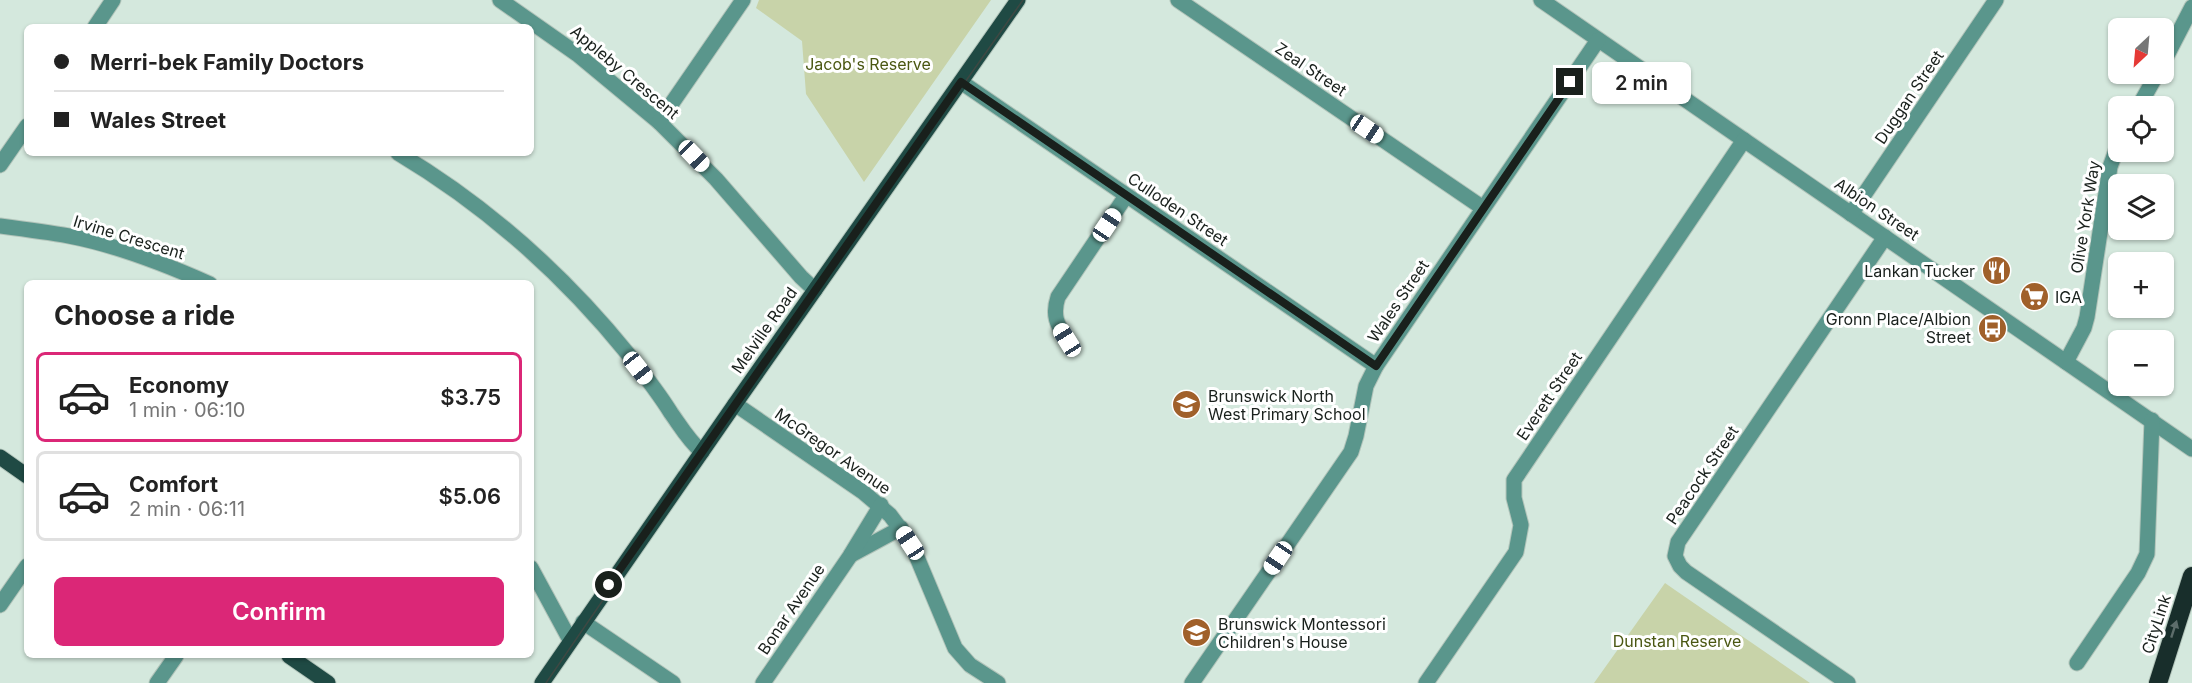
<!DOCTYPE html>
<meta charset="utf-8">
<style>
:root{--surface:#fff;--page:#f6f6f6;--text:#222;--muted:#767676;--line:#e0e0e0;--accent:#db2777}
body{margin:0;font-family:Inter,sans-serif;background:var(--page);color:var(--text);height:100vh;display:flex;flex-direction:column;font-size:22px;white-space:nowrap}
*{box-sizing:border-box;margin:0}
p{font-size:20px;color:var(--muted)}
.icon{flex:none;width:33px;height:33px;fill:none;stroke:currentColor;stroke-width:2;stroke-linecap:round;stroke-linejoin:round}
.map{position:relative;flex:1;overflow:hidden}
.drawer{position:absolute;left:24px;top:280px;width:510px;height:378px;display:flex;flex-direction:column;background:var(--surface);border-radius:9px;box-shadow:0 2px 4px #0004}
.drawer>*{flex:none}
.banner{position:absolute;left:24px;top:24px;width:510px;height:132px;border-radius:9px;box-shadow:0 2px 4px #0004;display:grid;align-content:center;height:132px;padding:0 30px;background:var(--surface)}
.needle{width:39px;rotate:206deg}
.tools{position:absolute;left:2108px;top:18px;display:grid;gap:12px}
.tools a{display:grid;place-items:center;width:66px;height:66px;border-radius:9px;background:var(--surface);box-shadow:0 2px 4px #0004;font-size:30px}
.end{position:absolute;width:27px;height:27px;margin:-14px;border:8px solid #19201c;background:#fff;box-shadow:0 0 0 3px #fff}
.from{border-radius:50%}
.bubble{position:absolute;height:42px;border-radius:9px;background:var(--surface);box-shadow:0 2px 4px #0004;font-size:20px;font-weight:600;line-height:42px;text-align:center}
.car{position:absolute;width:18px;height:36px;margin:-18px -9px;border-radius:8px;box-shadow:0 0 4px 2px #0007;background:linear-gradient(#fff 24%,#345 0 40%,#fff 0 76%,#345 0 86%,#fff 0)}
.banner b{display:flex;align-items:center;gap:21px;height:57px;font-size:22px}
.banner b+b{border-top:2px solid var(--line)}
.banner i{width:15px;height:15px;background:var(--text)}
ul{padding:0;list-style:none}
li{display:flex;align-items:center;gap:18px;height:90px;margin:0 12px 9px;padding:0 18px;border:3px solid var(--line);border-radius:9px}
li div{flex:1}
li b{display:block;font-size:22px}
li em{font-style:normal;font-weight:600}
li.current{border-color:var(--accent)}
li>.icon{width:54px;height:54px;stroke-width:1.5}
h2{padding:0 30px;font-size:27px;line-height:72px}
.button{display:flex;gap:12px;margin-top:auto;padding:12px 30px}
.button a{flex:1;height:69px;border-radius:9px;background:var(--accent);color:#fff;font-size:24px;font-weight:600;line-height:69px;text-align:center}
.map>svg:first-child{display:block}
.green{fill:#c8d3a9}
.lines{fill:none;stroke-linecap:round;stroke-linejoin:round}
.minor-casing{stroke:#b2c4ba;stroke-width:17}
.major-casing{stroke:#b2c4ba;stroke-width:17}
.highway-casing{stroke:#b2c4ba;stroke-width:20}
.minor{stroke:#5a968c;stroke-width:15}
.major{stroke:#1f4a44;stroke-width:15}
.highway{stroke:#182e2b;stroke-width:18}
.tram{stroke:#3e4843;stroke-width:1.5}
.oneway{fill:#5d6d6b}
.route{stroke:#19201c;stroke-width:8}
.labels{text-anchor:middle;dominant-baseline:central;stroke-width:6;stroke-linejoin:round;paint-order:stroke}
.park-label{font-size:16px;fill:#4a5712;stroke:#fff}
.street-label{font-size:16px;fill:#19201c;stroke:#fff}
.poi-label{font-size:16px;fill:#19201c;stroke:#fff;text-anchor:start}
</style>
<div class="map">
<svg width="2192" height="683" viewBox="0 0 2192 683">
<rect width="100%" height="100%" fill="#d4e8dd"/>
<g class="green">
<polygon points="759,0 991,0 864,182 806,94 802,41 756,8"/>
<polygon points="1665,583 1675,590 1810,683 1594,683"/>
</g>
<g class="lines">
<defs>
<g id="minor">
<polyline points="500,0 577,54 659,122 716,179 801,277 815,290"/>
<polyline points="1178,0 1483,208"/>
<polyline points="1541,0 2192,449"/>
<polyline points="95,27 113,0"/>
<polyline points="2163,63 2192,7"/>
<polyline points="961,82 1376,366"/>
<polyline points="2139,106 2157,74"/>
<polyline points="659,122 743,0"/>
<path d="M398,153c87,52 166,122 230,201 15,19 30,38 43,59 10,14 18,28 31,39"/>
<polyline points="0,165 27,126"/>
<polyline points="1851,214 1996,0"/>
<path d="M0,226c23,3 46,6 69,10 48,9 96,28 141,48"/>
<path d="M1067,340c-10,-15 -15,-25 -9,-43l68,-101"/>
<polyline points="2066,362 2084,328 2087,317 2110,167 2118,145"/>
<polyline points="735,404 863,492 890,515 911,543 955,648 970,665 998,683"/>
<polyline points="851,555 901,528"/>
<polyline points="531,568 570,640"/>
<polyline points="0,605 27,566"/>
<polyline points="583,622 673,683"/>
<polyline points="2077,663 2138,573 2147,554 2152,420"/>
<polyline points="157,683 176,656"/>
<polyline points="763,683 850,556 881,505"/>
<polyline points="1192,683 1351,452 1356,436 1366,386 1376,366 1598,40"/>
<polyline points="1426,683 1516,552 1521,525 1514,498 1514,480 1744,140"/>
<polyline points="1848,683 1686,572 1680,566 1675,556 1678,542 1885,237"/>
</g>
<g id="major">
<polyline points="0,457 27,476"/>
<polyline points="289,656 328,683"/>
<polyline points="542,683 735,404 1018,0"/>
</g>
<polyline id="highway" points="2158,683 2192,576"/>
</defs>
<use href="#minor" class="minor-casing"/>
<use href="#major" class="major-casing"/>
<use href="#highway" class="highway-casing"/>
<use href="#minor" class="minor"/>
<use href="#major" class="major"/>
<use href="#highway" class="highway"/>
<polyline class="tram" points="546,683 737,405 1023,0"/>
</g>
<defs><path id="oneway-solid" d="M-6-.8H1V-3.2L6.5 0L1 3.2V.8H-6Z" transform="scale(1.5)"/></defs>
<use class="oneway" href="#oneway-solid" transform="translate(2174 629) rotate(-72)"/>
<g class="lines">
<polyline class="route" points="609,585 961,82 1376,366 1570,82"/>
</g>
<defs>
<symbol id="restaurant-disc" viewBox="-11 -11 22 22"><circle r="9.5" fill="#a0602a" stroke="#fff"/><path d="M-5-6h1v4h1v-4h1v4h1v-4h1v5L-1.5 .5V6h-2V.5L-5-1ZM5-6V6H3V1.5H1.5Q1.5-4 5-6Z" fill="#fff"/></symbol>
<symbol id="supermarket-disc" viewBox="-11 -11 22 22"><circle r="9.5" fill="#a0602a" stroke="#fff"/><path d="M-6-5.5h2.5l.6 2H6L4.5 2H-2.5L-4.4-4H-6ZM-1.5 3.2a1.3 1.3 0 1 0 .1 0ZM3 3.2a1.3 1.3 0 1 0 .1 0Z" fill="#fff"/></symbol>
<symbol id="bus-disc" viewBox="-11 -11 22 22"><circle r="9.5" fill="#a0602a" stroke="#fff"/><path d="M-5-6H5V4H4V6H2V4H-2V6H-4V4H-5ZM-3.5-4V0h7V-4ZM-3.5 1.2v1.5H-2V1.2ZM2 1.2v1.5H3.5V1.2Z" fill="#fff"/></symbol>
<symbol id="school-disc" viewBox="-11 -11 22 22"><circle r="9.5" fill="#a0602a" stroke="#fff"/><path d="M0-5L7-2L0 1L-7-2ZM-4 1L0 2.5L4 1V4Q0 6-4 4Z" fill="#fff"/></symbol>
</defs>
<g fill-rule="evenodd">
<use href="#restaurant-disc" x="1980" y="254" width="33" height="33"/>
<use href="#supermarket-disc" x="2018" y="280" width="33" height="33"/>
<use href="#bus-disc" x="1976" y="312" width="33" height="33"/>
<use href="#school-disc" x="1170" y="388" width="33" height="33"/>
<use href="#school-disc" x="1180" y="616" width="33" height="33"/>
</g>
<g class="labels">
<g class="park-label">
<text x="868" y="64">Jacob's Reserve</text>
<text x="1677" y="641">Dunstan Reserve</text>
</g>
<g class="street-label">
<text transform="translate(1311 69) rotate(34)">Zeal Street</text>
<text transform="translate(625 72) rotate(40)">Appleby Crescent</text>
<text transform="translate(1909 97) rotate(-56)">Duggan Street</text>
<text transform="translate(1178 209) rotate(34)">Culloden Street</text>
<text transform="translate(1877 209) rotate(34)">Albion Street</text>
<text transform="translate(2085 217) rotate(-81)">Olive York Way</text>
<text transform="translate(129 237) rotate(17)">Irvine Crescent</text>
<text transform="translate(1398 301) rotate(-56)">Wales Street</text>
<text transform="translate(764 330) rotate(-55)">Melville Road</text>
<text transform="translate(1549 396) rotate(-56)">Everett Street</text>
<text transform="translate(833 451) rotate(35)">McGregor Avenue</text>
<text transform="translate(1702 475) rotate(-56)">Peacock Street</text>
<text transform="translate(791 609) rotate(-56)">Bonar Avenue</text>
<text transform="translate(2156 624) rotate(-72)">CityLink</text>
</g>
<g class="poi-label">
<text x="1975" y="271" text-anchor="end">Lankan Tucker</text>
<text x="2055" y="297">IGA</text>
<text x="1971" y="319" text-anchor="end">Gronn Place/Albion<tspan x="1971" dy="18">Street</tspan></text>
<text x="1208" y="396">Brunswick North<tspan x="1208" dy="18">West Primary School</tspan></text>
<text x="1218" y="624">Brunswick Montessori<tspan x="1218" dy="18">Children's House</tspan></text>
</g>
</g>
</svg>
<div class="tools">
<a><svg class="needle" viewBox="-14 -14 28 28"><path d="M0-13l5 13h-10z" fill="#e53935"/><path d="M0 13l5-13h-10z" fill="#767676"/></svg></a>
<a><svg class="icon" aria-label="locate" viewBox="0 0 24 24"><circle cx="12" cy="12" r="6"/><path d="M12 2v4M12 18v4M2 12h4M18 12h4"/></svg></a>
<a><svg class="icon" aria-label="layers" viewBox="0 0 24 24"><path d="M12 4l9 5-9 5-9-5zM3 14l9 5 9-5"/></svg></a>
<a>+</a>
<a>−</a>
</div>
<i class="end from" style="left:609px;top:585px"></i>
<i class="end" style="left:1570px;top:82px"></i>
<div class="bubble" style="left:1592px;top:62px;width:99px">2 min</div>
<i class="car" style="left:1367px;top:129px;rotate:124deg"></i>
<i class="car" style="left:694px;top:156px;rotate:136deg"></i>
<i class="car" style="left:1107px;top:225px;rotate:34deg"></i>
<i class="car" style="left:1067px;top:340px;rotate:328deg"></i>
<i class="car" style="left:638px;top:368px;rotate:142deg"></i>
<i class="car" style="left:910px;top:543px;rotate:327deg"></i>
<i class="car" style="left:1278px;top:558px;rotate:214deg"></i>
<div class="banner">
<b><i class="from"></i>Merri-bek Family Doctors</b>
<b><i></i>Wales Street</b>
</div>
<section class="drawer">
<h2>Choose a ride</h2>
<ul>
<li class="current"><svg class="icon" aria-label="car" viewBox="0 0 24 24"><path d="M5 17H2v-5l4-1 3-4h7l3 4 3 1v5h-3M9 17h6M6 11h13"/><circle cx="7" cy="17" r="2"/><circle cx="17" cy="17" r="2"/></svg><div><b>Economy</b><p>1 min · 06:10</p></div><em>$3.75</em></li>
<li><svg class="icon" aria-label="car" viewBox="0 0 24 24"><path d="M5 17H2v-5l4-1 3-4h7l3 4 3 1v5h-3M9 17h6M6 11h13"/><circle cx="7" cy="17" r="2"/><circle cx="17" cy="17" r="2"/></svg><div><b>Comfort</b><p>2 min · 06:11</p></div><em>$5.06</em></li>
</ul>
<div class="button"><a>Confirm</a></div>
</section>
</div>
